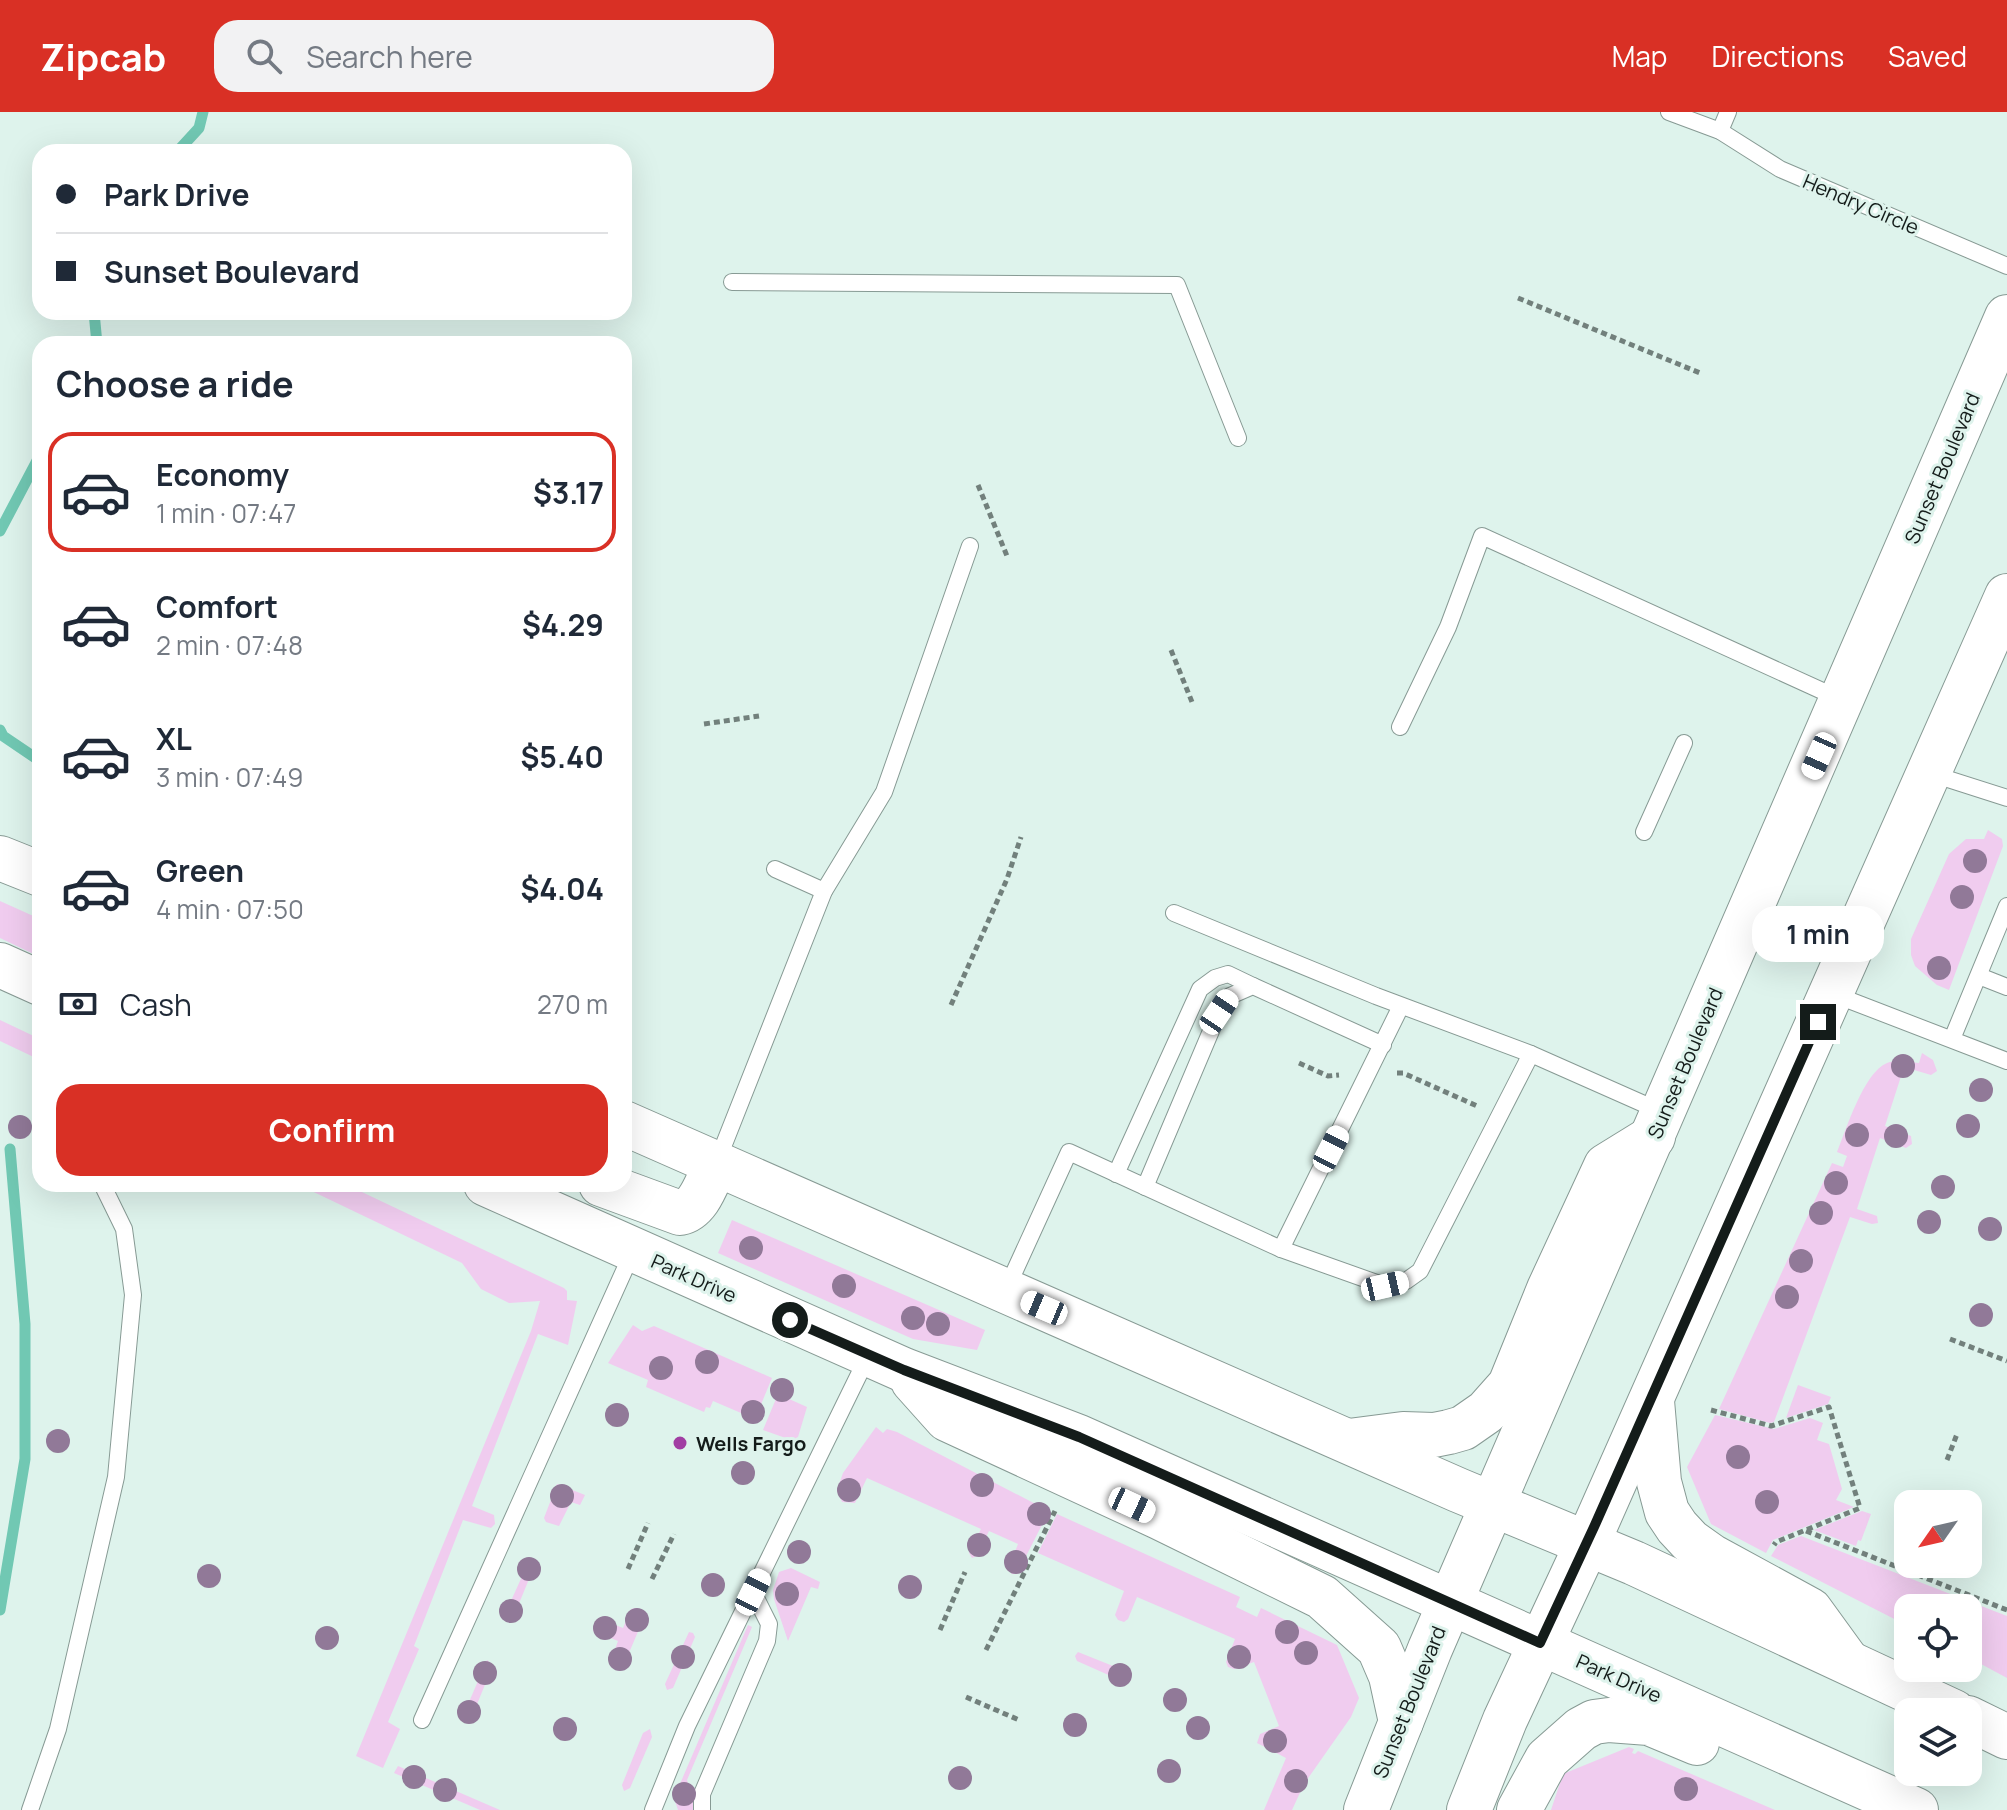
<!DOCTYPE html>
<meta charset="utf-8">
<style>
:root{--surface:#fff;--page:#f2f2f3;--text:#1f2937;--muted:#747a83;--line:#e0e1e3;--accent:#d93025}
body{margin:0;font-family:Manrope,sans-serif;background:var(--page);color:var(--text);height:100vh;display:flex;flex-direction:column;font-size:30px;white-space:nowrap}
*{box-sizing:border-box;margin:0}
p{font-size:26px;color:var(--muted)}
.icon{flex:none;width:44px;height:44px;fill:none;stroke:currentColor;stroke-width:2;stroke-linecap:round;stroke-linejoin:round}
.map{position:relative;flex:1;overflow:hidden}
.panel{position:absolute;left:32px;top:224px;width:600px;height:856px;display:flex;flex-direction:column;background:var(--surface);border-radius:24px;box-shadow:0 8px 32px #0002}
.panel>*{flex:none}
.banner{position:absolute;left:32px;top:32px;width:600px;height:176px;border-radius:24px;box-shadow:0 8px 32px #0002;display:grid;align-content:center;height:176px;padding:0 24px;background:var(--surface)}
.needle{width:52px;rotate:236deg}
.controls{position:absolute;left:1894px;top:1378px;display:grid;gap:16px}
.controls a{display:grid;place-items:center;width:88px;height:88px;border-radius:16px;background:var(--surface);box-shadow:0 8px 32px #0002;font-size:40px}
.end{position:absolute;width:36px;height:36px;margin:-18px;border:10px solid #141c1a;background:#fff;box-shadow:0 0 0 4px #fff}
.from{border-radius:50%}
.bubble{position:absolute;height:56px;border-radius:24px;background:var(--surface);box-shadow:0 8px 32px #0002;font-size:26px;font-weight:700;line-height:56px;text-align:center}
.car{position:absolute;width:24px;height:48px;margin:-24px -12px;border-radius:10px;box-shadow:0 0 6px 2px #0007;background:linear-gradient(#fff 24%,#345 0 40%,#fff 0 76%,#345 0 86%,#fff 0)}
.banner b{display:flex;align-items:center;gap:28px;height:76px;font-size:30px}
.banner b+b{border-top:2px solid var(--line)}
.banner i{width:20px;height:20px;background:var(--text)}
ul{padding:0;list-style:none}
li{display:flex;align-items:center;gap:24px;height:120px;margin:0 16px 12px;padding:0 8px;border:4px solid transparent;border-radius:24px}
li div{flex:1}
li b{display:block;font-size:30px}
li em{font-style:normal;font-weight:700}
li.current{border-color:var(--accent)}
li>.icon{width:72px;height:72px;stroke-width:1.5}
h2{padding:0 24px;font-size:36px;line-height:96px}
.pay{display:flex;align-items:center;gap:20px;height:88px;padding:0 24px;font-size:30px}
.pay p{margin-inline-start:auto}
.cta{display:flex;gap:16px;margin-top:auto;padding:16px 24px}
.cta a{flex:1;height:92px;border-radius:24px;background:var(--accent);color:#fff;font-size:32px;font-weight:700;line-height:92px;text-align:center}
header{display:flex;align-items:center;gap:48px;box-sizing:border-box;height:112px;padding:0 40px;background:var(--accent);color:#fff}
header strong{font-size:38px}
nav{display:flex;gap:44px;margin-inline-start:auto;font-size:28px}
.search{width:560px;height:72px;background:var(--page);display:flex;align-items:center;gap:20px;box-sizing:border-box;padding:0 28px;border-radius:24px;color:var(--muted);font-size:30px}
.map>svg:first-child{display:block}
.green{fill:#f0ccef}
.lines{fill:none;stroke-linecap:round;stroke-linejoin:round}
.stream{stroke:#71c8b3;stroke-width:11}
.service-casing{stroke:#879a94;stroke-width:18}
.secondary-casing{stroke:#879a94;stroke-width:46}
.path{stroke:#72807c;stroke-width:5;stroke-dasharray:6 4;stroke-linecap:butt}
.service{stroke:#fff;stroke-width:16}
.secondary{stroke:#fff;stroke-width:44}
.tree{fill:#917998}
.route{stroke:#141c1a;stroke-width:10}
.poi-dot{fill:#a13da3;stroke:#def3ec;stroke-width:3}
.labels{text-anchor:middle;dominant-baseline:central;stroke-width:6;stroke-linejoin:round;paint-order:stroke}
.street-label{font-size:20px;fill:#141c1a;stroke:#def3ec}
.poi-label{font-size:20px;font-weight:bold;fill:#141c1a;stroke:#def3ec;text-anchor:start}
</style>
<header>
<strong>Zipcab</strong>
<div class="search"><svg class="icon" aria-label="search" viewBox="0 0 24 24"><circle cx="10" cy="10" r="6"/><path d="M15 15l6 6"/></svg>Search here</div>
<nav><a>Map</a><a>Directions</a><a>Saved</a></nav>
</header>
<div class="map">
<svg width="2007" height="1698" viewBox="0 0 2007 1698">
<rect width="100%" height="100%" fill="#def3ec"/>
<g class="green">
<polygon points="1988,718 2002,727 2003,734 1949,878 1937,873 1915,854 1911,843 1911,827 1949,742 1966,727 1984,727"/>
<polygon points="0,789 40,807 40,845 0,826"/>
<polygon points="0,908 40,927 40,948 0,929"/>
<path d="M1922,941l11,7 4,11 -6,4 -27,-8 -19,59 26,10 1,8 -6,4 -26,-10 -23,71 20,7 1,7 -6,1 -22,-7 -76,205 -4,1 -51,-14 113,-246 11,4 4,-11 -10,-4c9,-22 27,-80 50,-89 10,-4 22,-1 32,0z"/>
<polygon points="297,1072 345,1072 564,1176 567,1179 567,1188 577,1189 568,1233 538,1222 472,1394 494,1403 495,1412 491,1416 463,1408 414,1534 419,1537 388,1610 400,1617 383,1656 356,1644 531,1219 540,1189 509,1191 481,1177 462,1151"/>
<polygon points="732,1108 985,1218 977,1238 913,1227 718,1141"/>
<polygon points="633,1213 642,1219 654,1214 772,1266 755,1307 713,1289 710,1296 706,1295 704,1300 646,1275 648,1268 608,1251"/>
<polygon points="1798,1273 1831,1285 1828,1292 1786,1306"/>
<polygon points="778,1282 807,1295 798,1325 794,1329 763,1318"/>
<polygon points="1715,1303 1774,1317 1810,1306 1823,1311 1817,1328 1829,1332 1842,1377 1836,1388 1854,1395 1773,1428 1766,1441 1711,1412 1687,1355"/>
<polygon points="876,1315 883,1321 887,1317 897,1320 1049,1399 1017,1462 1012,1462 1008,1457 1018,1432 989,1419 977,1444 972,1446 969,1441 981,1417 867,1366 855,1391 842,1390 837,1378 843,1361"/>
<polygon points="557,1372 585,1383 580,1393 571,1390 559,1414 546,1410 544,1406"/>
<polygon points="1862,1399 1871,1402 1861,1429 1858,1428 1856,1434 1814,1418"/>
<polygon points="1057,1402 1240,1485 1236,1495 1257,1505 1261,1496 1337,1533 1359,1586 1351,1605 1304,1672 1292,1698 1264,1698 1286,1646 1257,1631 1260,1622 1279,1614 1254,1550 1234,1557 1228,1555 1226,1550 1235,1527 1137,1485 1128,1507 1124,1510 1118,1508 1115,1503 1124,1479 1038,1441"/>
<polygon points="1801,1424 2007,1504 2007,1566 1968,1545 1968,1496 1908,1496 1908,1514 1771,1444 1778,1433"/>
<polygon points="529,1449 534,1450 534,1455 513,1506 507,1508 505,1502"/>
<polygon points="791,1456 820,1470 818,1477 811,1475 788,1529 774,1487 773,1478 779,1460"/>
<polygon points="636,1496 645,1503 623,1555 618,1557 610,1552 618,1529 593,1519 598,1506 623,1516 631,1497"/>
<polygon points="748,1513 752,1515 687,1668 694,1689 693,1698 678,1698 674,1686"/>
<polygon points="689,1520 693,1521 695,1525 673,1576 667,1578 665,1572"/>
<polygon points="1078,1540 1128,1560 1128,1566 1122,1569 1077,1549 1075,1544"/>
<polygon points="487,1548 493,1553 471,1607 465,1610 463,1604"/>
<polygon points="650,1617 652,1625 630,1676 624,1679 622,1673 643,1621"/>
<polygon points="1629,1635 1634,1637 1632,1641 1635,1642 1638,1639 1775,1698 1551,1698 1563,1662"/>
<polygon points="398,1654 500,1698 480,1698 394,1661"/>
</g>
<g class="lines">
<g class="stream">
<polyline points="177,40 199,16 203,0"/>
<polyline points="94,200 97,232"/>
<polyline points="0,419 40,343"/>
<polyline points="0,618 3,624 40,649"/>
<polyline points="0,1498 25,1347 25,1212 10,1037"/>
</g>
<defs>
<g id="service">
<polyline points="1669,0 1720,19 1780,57 2007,154"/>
<polyline points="1720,19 1728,0"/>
<polyline points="732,170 1177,173 1238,326"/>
<polyline points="1400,615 1448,515 1482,424 1840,587"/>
<polyline points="1929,661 2007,686"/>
<polyline points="1644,720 1684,631"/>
<polyline points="775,757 824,779"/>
<polyline points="1174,801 1376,884 1531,942 1662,1000"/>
<polyline points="1979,864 2007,875"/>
<polyline points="1833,882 2007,949"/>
<polyline points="1952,927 2007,794"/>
<polyline points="717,1050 824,779 884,680 970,434"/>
<polyline points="1116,1062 1200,877 1215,866 1228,862 1253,874"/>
<polyline points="1145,1075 1219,900 1230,884 1253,874 1383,933"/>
<polyline points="1281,1137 1401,894"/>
<polyline points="1006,1178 1069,1040 1281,1137 1385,1174 1406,1169 1420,1159 1531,942"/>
<polyline points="422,1608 633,1139"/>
<polyline points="30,1698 58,1617 116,1365 133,1183 124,1117 102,1072"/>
<polyline points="653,1698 687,1614 868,1244"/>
<polyline points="702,1698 702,1682 767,1529 769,1512 753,1480"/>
</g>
<g id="secondary">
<polyline points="0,746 40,762"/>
<polyline points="0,853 40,871"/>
<polyline points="624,1011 1458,1378 1634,1451 1954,1600"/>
<polyline points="486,1072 904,1258 1079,1325 1916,1698"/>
<path d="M601,1072l79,29c20,-4 27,-32 36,-49"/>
<polyline points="913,1269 947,1307 1159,1405 1322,1485 1379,1536 1391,1564 1401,1610"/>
<polyline points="1652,1289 1659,1370 1667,1400 1677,1415 1690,1429 1711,1444 1810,1498 1847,1549"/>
<polyline points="1349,1329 1403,1322 1434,1323 1449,1320 1463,1316 1486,1300 1510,1273 1549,1177 1606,1054 1653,1025"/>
<polyline points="1968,1606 2007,1625"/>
<polyline points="1366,1698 1430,1537 2007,205"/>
<polyline points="1469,1698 1505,1608 1587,1432 2007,484"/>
<polyline points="1519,1698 1547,1647 1581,1617 1594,1610 1609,1608 1649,1611 1697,1631"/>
</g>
</defs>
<use href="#service" class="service-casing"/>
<use href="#secondary" class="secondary-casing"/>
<g class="path">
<polyline points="1518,186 1700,261"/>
<polyline points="978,373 1007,444"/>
<polyline points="1171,538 1192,590"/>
<polyline points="704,612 759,604"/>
<polyline points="951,893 1007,767 1021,725"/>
<polyline points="1299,951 1328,964 1339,963"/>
<polyline points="1397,961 1403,961 1477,994"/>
<polyline points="1950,1227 2007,1249"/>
<polyline points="1711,1298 1771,1314 1829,1295 1860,1396 1776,1430 1774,1433"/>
<polyline points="1947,1348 1957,1322"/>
<polyline points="1806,1419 2007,1498"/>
<polyline points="628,1457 648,1411"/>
<polyline points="652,1467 674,1422"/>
<polyline points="940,1518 965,1460"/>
<polyline points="986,1538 1055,1399"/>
<polyline points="966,1585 1019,1608"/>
</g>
<use href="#service" class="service"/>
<use href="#secondary" class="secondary"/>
</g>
<g class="tree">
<circle cx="1975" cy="749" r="12"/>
<circle cx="1962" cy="785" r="12"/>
<circle cx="1939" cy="856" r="12"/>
<circle cx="1903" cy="954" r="12"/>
<circle cx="1981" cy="978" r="12"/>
<circle cx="1968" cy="1014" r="12"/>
<circle cx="20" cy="1015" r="12"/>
<circle cx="1857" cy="1023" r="12"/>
<circle cx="1896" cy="1024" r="12"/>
<circle cx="1836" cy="1071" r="12"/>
<circle cx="1943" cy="1075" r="12"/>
<circle cx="1821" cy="1101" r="12"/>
<circle cx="1929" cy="1110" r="12"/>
<circle cx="1990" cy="1117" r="12"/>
<circle cx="751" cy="1136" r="12"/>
<circle cx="1801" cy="1149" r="12"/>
<circle cx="844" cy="1174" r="12"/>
<circle cx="1787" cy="1185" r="12"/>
<circle cx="1981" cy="1203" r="12"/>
<circle cx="913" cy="1206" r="12"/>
<circle cx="938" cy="1212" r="12"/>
<circle cx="707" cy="1250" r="12"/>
<circle cx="661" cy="1256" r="12"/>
<circle cx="782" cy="1278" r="12"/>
<circle cx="753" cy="1300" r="12"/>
<circle cx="617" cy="1303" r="12"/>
<circle cx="58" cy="1329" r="12"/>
<circle cx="1738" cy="1345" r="12"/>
<circle cx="743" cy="1361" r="12"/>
<circle cx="982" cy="1373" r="12"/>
<circle cx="849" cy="1378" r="12"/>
<circle cx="562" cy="1384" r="12"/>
<circle cx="1767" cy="1390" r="12"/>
<circle cx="1039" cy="1402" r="12"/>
<circle cx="979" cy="1433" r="12"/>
<circle cx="799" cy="1440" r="12"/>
<circle cx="1016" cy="1450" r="12"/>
<circle cx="529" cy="1457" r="12"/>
<circle cx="209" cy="1464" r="12"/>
<circle cx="713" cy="1473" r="12"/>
<circle cx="910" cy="1475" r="12"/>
<circle cx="787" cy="1482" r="12"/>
<circle cx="511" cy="1499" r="12"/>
<circle cx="637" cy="1508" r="12"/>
<circle cx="605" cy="1516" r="12"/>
<circle cx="1287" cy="1520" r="12"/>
<circle cx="327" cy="1526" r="12"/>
<circle cx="1306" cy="1541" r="12"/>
<circle cx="683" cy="1545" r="12"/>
<circle cx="1239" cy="1545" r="12"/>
<circle cx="620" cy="1547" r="12"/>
<circle cx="485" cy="1561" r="12"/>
<circle cx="1120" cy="1563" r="12"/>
<circle cx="1175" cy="1588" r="12"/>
<circle cx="469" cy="1600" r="12"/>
<circle cx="1075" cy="1613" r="12"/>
<circle cx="1198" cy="1616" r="12"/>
<circle cx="565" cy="1617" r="12"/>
<circle cx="1275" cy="1629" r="12"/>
<circle cx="1169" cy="1659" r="12"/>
<circle cx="414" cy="1665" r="12"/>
<circle cx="960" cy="1666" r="12"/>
<circle cx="1296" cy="1669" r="12"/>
<circle cx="1686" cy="1677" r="12"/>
<circle cx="445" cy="1678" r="12"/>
<circle cx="684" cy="1682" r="12"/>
</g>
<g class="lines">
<polyline class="route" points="790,1208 904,1258 1079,1325 1540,1531 1594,1415 1818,910"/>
</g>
<circle class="poi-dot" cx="680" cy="1331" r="8"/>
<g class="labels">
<g class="street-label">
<text transform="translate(1861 92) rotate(23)">Hendry Circle</text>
<text transform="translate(1942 356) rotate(-67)">Sunset Boulevard</text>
<text transform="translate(1685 951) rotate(-67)">Sunset Boulevard</text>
<text transform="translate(694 1166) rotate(24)">Park Drive</text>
<text transform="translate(1619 1566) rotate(24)">Park Drive</text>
<text transform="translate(1409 1590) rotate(-68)">Sunset Boulevard</text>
</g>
<g class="poi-label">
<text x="696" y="1331">Wells Fargo</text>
</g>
</g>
</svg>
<div class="controls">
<a><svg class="needle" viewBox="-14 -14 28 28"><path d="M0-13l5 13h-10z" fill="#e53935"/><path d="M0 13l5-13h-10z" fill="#747a83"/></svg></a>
<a><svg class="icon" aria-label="locate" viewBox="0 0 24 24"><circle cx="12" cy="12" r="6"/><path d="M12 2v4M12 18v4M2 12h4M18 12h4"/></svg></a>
<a><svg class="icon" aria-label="layers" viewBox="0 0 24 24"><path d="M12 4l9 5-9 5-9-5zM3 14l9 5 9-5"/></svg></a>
</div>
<i class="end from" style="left:790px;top:1208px"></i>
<i class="end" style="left:1818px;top:910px"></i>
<div class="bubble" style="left:1752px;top:794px;width:132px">1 min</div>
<i class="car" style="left:1819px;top:644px;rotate:204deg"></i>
<i class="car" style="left:1219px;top:900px;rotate:34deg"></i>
<i class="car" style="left:1331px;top:1037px;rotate:27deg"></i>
<i class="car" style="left:1385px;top:1174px;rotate:77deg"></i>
<i class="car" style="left:1044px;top:1196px;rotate:293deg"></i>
<i class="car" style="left:1132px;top:1393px;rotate:115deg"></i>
<i class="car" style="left:753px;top:1480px;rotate:26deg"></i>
<div class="banner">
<b><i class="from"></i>Park Drive</b>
<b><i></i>Sunset Boulevard</b>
</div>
<section class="panel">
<h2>Choose a ride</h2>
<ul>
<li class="current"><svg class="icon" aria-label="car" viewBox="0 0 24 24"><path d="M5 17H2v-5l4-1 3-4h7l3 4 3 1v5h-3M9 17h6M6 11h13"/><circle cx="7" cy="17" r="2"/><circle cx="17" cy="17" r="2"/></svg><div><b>Economy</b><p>1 min · 07:47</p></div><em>$3.17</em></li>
<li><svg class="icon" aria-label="car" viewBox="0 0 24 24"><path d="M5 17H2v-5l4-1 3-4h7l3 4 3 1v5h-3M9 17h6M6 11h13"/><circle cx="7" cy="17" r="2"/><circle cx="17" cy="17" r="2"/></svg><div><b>Comfort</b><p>2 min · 07:48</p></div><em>$4.29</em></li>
<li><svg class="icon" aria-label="car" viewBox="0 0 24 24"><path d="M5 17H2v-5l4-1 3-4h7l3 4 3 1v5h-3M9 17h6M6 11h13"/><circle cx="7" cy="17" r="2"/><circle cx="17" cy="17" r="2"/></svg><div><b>XL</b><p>3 min · 07:49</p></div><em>$5.40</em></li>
<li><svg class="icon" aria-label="car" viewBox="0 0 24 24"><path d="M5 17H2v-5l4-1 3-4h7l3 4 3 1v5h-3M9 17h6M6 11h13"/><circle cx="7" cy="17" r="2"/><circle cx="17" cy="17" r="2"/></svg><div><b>Green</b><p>4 min · 07:50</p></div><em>$4.04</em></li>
</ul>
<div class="pay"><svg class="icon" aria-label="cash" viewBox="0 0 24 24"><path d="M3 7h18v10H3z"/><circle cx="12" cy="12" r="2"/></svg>Cash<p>270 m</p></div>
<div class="cta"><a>Confirm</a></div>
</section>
</div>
